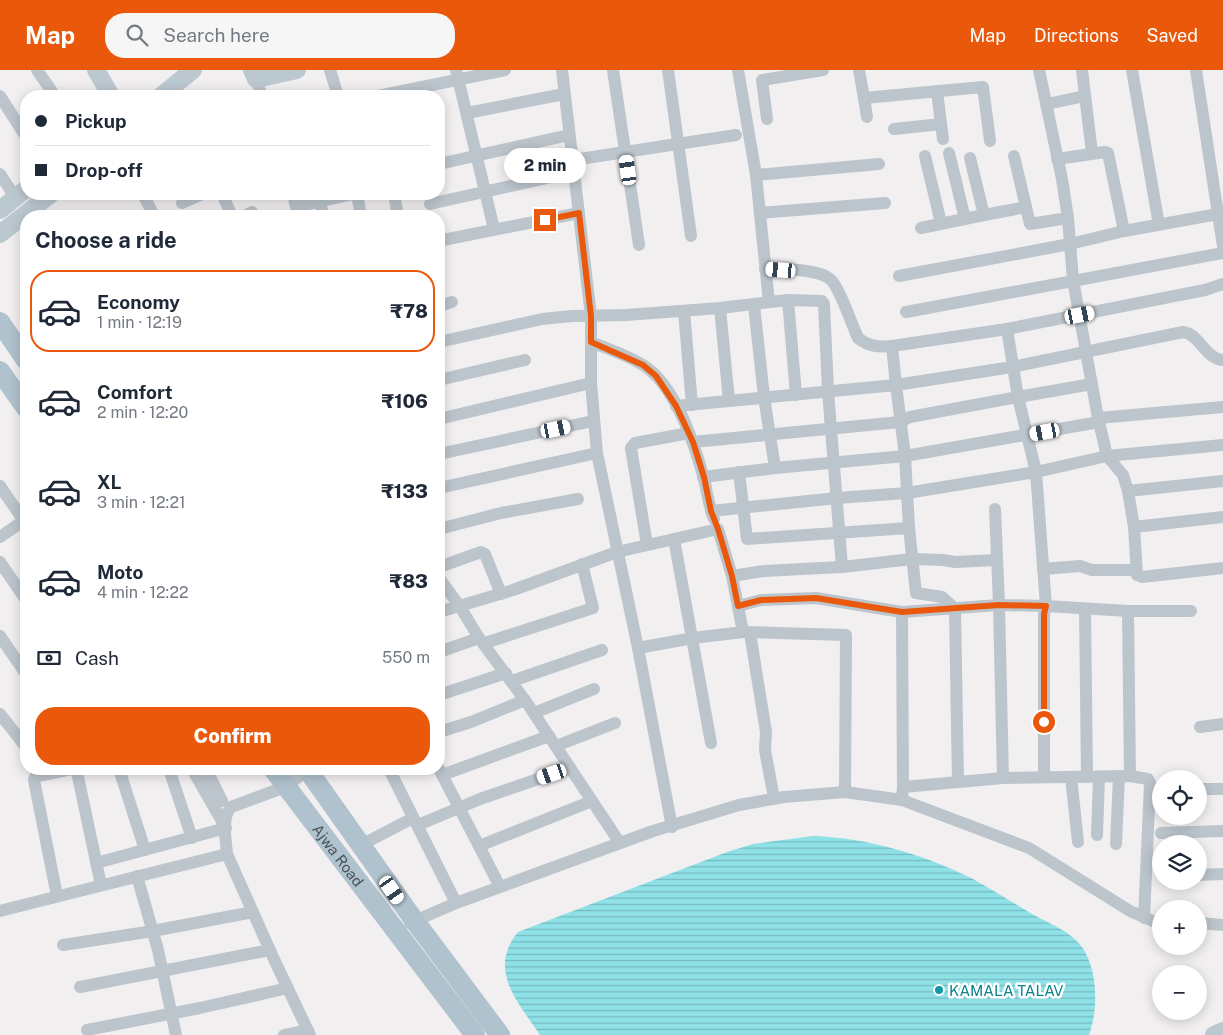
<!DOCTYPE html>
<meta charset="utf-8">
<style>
:root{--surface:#fff;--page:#f6f6f7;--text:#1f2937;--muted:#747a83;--line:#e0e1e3;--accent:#ea580c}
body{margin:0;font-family:"Public Sans",sans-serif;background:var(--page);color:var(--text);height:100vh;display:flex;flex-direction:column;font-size:19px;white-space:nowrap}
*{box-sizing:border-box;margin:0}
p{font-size:16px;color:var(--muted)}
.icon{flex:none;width:28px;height:28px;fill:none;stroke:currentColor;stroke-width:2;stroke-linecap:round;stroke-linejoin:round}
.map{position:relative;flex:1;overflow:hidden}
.sheet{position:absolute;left:20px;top:140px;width:425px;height:565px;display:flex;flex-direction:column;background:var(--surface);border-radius:20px;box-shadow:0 2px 12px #0003}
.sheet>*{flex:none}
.guide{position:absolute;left:20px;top:20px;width:425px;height:110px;border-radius:20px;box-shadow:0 2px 12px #0003;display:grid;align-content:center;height:110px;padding:0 15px;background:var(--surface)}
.fabs{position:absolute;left:1152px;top:700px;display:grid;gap:10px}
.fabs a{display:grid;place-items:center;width:55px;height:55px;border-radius:50%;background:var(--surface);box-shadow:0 2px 12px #0003;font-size:25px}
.end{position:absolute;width:22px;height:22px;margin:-11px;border:6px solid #ea580c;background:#fff;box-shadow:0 0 0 2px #fff}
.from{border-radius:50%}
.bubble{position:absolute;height:35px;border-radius:18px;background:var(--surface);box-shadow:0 2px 12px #0003;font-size:16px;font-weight:800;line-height:35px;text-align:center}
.car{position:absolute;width:15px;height:30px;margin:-15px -8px;border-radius:6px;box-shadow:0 0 4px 1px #0007;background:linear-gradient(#fff 24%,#345 0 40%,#fff 0 76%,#345 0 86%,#fff 0)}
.guide b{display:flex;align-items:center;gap:18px;height:48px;font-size:19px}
.guide b+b{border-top:1px solid var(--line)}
.guide i{width:12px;height:12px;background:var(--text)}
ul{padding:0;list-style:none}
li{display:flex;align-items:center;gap:15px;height:82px;margin:0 10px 8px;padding:0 5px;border:2px solid transparent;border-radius:20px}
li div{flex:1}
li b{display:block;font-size:19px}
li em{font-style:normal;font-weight:800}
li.current{border-color:var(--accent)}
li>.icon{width:45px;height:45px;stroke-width:1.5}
h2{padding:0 15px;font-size:22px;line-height:60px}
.pay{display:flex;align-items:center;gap:12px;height:55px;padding:0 15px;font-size:19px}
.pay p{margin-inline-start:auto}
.cta{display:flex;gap:10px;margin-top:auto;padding:10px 15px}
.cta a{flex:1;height:58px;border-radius:20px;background:var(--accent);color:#fff;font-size:20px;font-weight:800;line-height:58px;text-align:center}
header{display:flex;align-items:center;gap:30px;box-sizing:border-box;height:70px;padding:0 25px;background:var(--accent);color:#fff}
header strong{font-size:24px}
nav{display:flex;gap:28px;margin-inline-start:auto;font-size:18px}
.search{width:350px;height:45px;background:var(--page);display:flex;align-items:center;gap:12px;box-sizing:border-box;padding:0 18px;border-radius:20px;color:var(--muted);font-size:19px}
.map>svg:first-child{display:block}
.water{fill:url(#water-rules)}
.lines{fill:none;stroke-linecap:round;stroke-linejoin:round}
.street{stroke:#bcc5cc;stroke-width:12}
.secondary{stroke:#bcc8d0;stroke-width:18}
.primary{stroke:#b0c2cd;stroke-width:20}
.route{stroke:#ea580c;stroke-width:6}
.culture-dot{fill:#0f9aa8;stroke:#fff;stroke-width:2}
.labels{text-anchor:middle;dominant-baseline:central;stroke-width:5;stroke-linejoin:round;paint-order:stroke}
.street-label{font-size:15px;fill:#48555c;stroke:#fff}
.culture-label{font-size:15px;fill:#0d838f;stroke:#fff;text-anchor:start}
</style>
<header>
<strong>Map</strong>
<div class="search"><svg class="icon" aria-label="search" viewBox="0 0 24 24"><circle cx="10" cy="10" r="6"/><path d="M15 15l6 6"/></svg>Search here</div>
<nav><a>Map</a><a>Directions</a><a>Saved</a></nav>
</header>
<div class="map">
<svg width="1223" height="965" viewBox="0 0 1223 965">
<defs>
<pattern id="water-rules" width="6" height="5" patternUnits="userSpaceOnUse" patternTransform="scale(1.25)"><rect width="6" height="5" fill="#8fe1e8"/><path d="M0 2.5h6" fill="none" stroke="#77b9bf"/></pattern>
</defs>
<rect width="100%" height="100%" fill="#f2eff0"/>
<path class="water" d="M813,766c55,2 110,18 160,43 20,11 39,23 59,35 18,10 41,18 52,36 14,24 14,60 5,85h-549c-22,-33 -53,-65 -22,-103l209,-80 26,-8z"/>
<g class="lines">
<g class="street">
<polyline points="37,0 55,26"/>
<polyline points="330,0 338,26"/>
<polyline points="456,0 494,159"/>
<polyline points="562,0 591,246 591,313 597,383 638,578 672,757"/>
<polyline points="613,0 639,175"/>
<polyline points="668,0 691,166"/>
<polyline points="738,0 756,105 769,232"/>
<polyline points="859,0 864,28 983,17 990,71"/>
<polyline points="1039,0 1062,109 1068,148 1073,210 1098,348 1107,386 1123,405 1128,421 1134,457 1137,505 1142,507 1223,498"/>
<polyline points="1082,0 1092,83"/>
<polyline points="1132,0 1159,155"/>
<polyline points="256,9 262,26"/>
<polyline points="0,26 26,67"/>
<polyline points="378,26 505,0"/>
<polyline points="864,28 867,47"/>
<polyline points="1047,34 1085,26"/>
<polyline points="467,43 564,24"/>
<polyline points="767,49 762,10 823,0"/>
<polyline points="941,54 943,69"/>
<polyline points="894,59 941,54 937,21"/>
<polyline points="949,83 965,149"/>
<polyline points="925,86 941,153"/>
<polyline points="1057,89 1105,82 1108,83 1124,161"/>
<polyline points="573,90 736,65"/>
<polyline points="439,94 569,65"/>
<polyline points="0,104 15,127"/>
<polyline points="756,105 879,94"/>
<polyline points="143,124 154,146"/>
<polyline points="222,124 232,146"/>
<polyline points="293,124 296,137 353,124"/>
<polyline points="357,124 361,146"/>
<polyline points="394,124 398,146"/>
<polyline points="320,131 323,146"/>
<polyline points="182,133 202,124"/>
<polyline points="430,134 574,102"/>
<polyline points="1026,137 1030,154 1068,148"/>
<polyline points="760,143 885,133"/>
<polyline points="1223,143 1218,144 1223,176"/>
<polyline points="984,145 1026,137 1014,86"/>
<polyline points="244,146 252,142"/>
<polyline points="921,158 984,145 970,88"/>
<polyline points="443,170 579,143"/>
<path d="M765,199c17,1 52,-1 65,10 9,7 22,46 28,59 11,9 21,9 34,8l115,-17 198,-39 18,-6"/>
<polyline points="899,206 1070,174 1124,161 1218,144 1196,0"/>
<polyline points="788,230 796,325"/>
<polyline points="439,236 452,232"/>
<polyline points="720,238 729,331"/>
<polyline points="684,241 692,335"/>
<polyline points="906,242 1223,183"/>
<polyline points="1007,259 1018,327 1092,314"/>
<polyline points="439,272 542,249 572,246 626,245 720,238 788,230 822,231 824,234 828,321 842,497"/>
<path d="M591,272c17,7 36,13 52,23 32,20 50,75 60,110 4,14 5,30 11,44"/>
<path d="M892,276l4,39 116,-18 171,-35c17,2 22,27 40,28"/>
<polyline points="439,310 525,290"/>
<polyline points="676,336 896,315 905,386 909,458 747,469 739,402"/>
<polyline points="1098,348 1223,337"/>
<polyline points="439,349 591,313"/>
<polyline points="693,372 900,352 910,347 1018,327 1036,402 1046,536 1128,541 1191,541"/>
<polyline points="439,384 593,351"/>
<polyline points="775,398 905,386 1099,352"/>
<polyline points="703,407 775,398 764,327 754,235"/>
<polyline points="0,416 26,454"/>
<polyline points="439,418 597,383"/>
<polyline points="1128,421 1223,411"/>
<polyline points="995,439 999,535 1003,708"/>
<polyline points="711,441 837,428 907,423 1036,402 1107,386 1223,375"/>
<polyline points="1134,457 1223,447"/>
<polyline points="909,458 916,523 942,527 955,539 958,712"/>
<polyline points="439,459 501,443 578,429"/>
<polyline points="0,467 26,449"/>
<polyline points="674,469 711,673"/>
<polyline points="647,475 631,378 635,373 689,363"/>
<polyline points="0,492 26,530"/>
<polyline points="439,497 481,482 485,484 501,524"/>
<polyline points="1043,499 1080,496 1092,500 1136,500"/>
<polyline points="732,506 764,501 842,497 912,489 943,490 955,492 997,490"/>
<polyline points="439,508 459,535 479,568 527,633 620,773"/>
<polyline points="738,536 761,530 816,528 902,542 999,535 1046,536 1044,544 1044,706"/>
<polyline points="1085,539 1087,707"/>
<polyline points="1128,541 1130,706"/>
<polyline points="439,542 513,520 617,482 718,459 732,506 743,562 693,568 638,578"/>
<polyline points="902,542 903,717"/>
<polyline points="743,562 846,565 845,722"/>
<polyline points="750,563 766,662 765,680 774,728"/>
<polyline points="0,566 26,604"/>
<polyline points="485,573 593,538 582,494"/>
<polyline points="439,582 479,568"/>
<polyline points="512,611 602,580"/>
<polyline points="439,625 506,603"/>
<polyline points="534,643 594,619"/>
<polyline points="0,644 26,677"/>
<polyline points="1200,657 1223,654"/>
<polyline points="439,662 471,652 525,630"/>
<polyline points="556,676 615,653"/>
<polyline points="119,699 145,780"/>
<polyline points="169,699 192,768"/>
<polyline points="206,699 222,731"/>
<polyline points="389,699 456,833"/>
<polyline points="439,699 479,776 592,731"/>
<polyline points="442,705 549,666"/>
<polyline points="1071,707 1078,772"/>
<polyline points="1199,719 1223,719"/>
<polyline points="902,730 903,717 1003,708 1130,706 1148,709 1150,713 1144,848"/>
<polyline points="418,755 480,729 570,698"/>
<polyline points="1161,763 1223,761"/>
<polyline points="1097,765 1099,707"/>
<polyline points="1116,774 1119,706"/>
<polyline points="361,775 413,748"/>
<polyline points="479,776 500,817"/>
<polyline points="227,784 272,885 310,965"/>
<polyline points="96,793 226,758 192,699"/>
<polyline points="1199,805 1223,804"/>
<polyline points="137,806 158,880 176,965"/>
<polyline points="57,826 34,710 35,707 73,699 77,702 101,815"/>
<path d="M0,841l227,-57c-1,-15 -6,-35 4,-47l54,-20 23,-17"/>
<polyline points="410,853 456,833 653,761 739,735 784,727 845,722 902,730 1029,778 1130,841 1153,851 1161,851"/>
<polyline points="1199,853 1223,855"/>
<polyline points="63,875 153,861 253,842"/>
<polyline points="80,917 270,880"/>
<polyline points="87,960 200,938 288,918"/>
<polyline points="284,965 308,960"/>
</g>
<g class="secondary">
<polyline points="96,0 111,26"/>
<polyline points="252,0 256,9 297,0"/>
<polyline points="161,26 193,0"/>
<polyline points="0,140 26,119"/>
<polyline points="0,164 51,124"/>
<polyline points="1214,965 1223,961"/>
</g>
<g class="primary">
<polyline points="0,252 26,290"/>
<polyline points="0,301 26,338"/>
<path id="s1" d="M273,699l202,266"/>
<polyline points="307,699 414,850 500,965"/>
</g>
</g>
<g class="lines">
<polyline class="route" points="545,150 579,143 591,246 591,272 643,295 656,306 676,336 693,372 704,407 711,441 718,459 732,506 738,536 761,530 816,528 902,542 999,535 1046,536 1044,544 1044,652"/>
</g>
<circle class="culture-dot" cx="939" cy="920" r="5"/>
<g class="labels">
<g class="street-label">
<text stroke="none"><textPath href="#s1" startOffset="108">Ajwa Road</textPath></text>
</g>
<g class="culture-label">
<text x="949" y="920">KAMALA TALAV</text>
</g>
</g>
</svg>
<div class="fabs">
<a><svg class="icon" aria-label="locate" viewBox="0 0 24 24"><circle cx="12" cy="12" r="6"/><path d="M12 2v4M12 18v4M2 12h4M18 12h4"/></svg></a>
<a><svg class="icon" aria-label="layers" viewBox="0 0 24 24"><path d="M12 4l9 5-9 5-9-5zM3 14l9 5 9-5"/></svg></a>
<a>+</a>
<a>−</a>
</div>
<i class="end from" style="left:1044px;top:652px"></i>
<i class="end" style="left:545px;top:150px"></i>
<div class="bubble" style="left:504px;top:78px;width:82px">2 min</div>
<i class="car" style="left:628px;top:100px;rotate:352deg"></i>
<i class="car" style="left:781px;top:200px;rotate:274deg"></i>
<i class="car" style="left:1080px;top:245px;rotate:79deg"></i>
<i class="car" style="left:556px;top:359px;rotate:78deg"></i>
<i class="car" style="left:1045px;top:362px;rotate:260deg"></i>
<i class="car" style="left:552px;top:704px;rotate:251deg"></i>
<i class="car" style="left:392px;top:820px;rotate:145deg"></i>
<div class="guide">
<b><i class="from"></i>Pickup</b>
<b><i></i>Drop-off</b>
</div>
<section class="sheet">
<h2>Choose a ride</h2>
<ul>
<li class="current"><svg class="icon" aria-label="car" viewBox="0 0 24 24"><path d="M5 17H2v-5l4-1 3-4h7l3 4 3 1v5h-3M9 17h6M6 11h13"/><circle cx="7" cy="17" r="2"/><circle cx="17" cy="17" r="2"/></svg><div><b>Economy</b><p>1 min · 12:19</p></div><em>₹78</em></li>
<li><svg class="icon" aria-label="car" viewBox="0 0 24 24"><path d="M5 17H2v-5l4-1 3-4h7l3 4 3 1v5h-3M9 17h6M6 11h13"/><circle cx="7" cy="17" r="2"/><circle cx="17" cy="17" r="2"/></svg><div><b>Comfort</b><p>2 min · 12:20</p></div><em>₹106</em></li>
<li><svg class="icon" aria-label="car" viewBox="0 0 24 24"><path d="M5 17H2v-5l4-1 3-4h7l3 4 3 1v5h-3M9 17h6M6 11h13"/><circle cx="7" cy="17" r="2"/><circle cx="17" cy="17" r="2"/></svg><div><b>XL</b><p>3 min · 12:21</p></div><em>₹133</em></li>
<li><svg class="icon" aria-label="car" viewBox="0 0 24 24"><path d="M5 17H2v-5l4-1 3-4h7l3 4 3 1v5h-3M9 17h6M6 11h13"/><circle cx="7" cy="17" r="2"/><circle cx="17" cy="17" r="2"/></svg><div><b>Moto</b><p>4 min · 12:22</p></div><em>₹83</em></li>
</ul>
<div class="pay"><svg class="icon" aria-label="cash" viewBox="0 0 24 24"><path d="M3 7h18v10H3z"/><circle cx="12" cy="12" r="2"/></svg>Cash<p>550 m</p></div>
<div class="cta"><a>Confirm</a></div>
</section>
</div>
